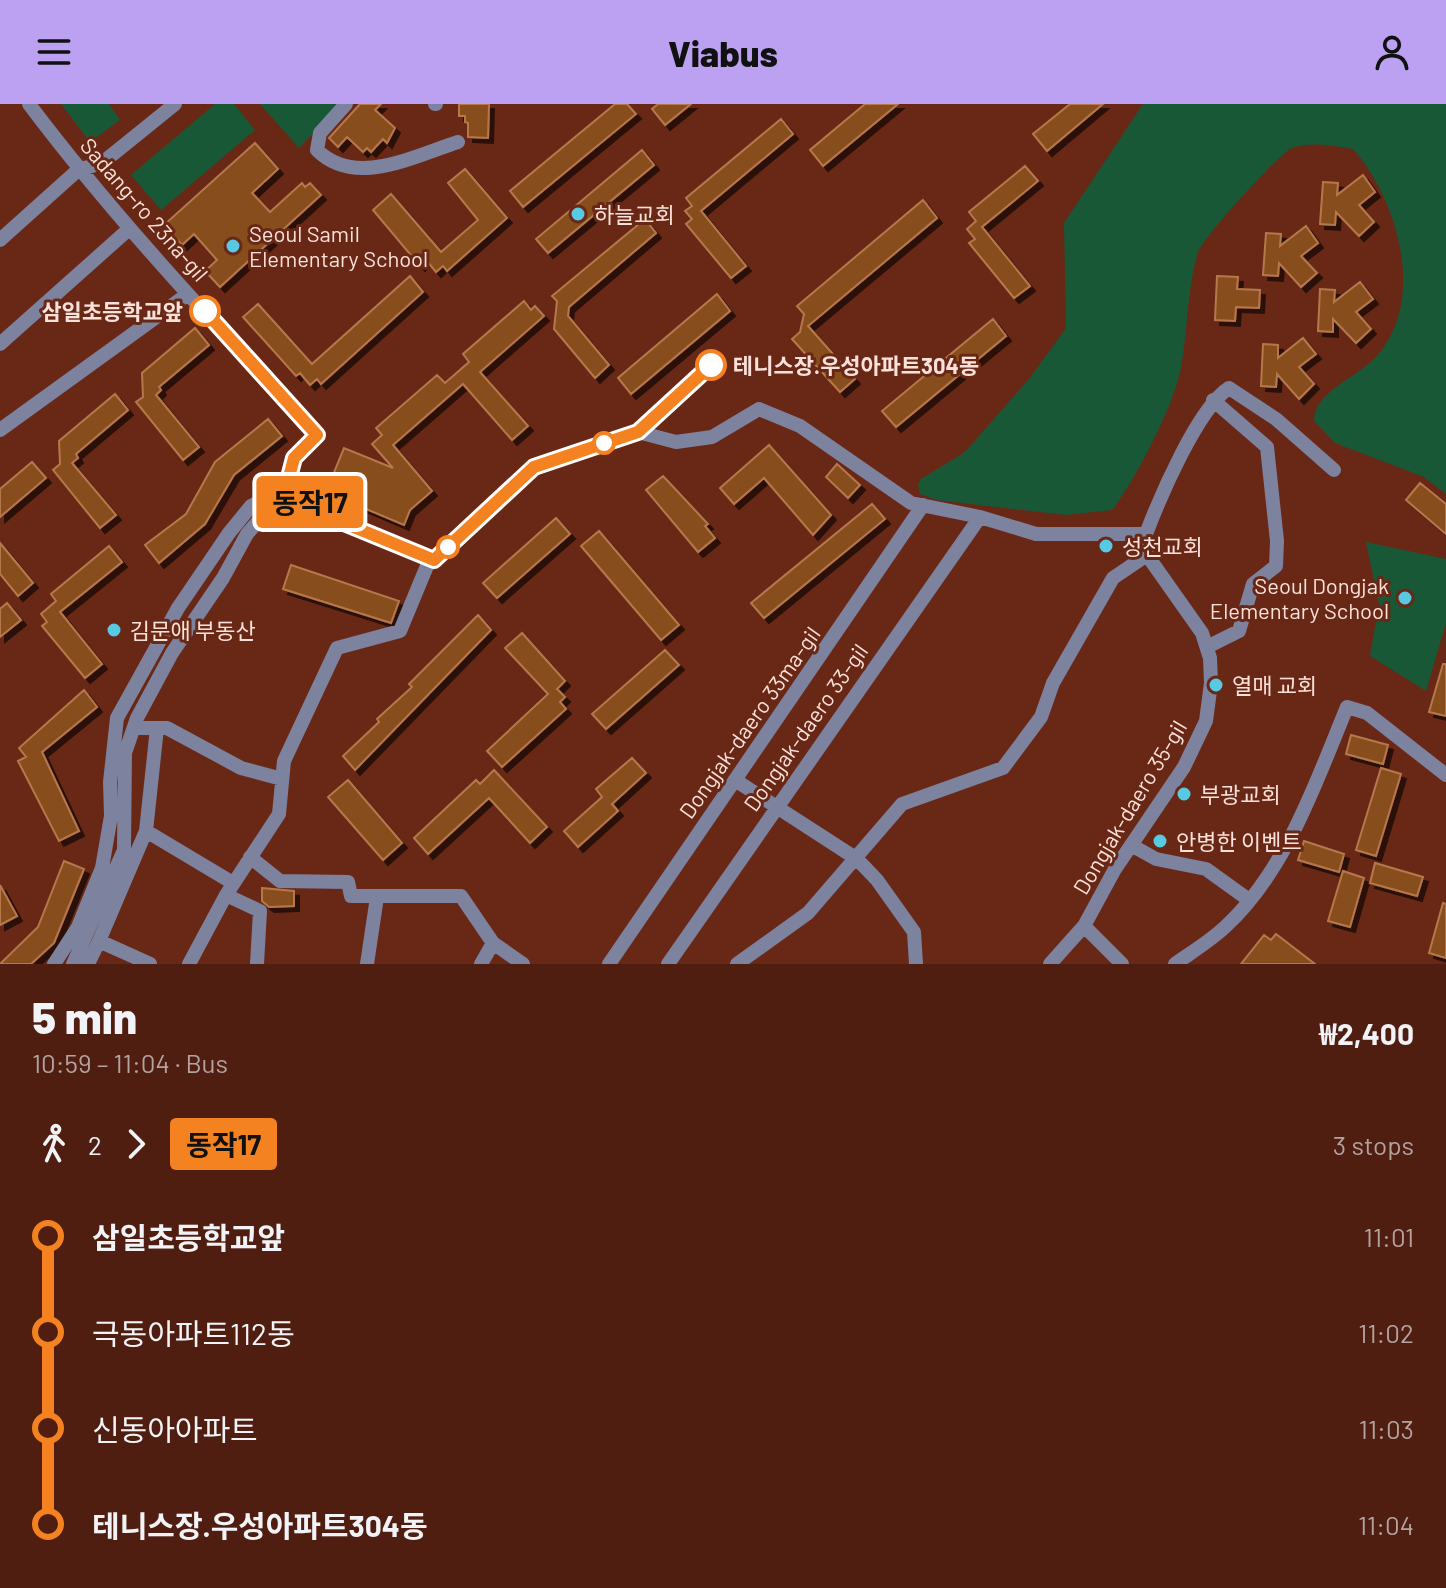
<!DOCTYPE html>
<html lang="en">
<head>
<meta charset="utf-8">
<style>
  body { margin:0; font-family:Barlow,"Noto Sans KR",sans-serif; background:#552719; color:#f1f3f6; height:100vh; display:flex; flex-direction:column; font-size:30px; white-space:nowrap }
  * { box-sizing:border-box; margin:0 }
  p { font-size:26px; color:#b3a29f }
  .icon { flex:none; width:44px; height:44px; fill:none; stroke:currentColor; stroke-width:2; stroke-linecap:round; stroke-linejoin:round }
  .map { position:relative; height:860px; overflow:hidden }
  .side { display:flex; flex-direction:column; background:#4f1e10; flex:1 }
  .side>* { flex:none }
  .badge { padding:0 16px; border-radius:6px; font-size:28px; line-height:52px }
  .map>.badge { position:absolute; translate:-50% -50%; box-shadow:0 0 0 4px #fff }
  .legs { display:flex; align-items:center; gap:12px; height:88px; padding:0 32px; font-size:26px }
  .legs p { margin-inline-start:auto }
  .head { display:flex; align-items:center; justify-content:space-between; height:136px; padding:0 32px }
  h1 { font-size:44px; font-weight:800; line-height:60px }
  ul { padding:0 32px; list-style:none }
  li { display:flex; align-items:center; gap:28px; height:96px; font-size:30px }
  li i { display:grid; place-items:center; width:12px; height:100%; margin:0 10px; background:currentColor }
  li i::after { content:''; width:20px; height:20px; margin:-10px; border:6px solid; border-radius:50%; background:#4f1e10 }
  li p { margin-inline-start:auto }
  li:first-child i { background:linear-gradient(#0000 50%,currentColor 0) }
  li:last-child i { background:linear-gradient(currentColor 50%,#0000 0) }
  header { display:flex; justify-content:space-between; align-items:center; height:104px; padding:0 32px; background:#bca0f2; color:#111; font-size:36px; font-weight:800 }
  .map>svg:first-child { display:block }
</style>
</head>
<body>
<header><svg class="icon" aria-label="menu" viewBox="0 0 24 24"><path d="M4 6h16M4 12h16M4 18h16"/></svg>Viabus<svg class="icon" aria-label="person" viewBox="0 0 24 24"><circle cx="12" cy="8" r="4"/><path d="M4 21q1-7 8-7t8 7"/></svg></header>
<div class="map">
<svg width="1446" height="860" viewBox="0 0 1446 860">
  <defs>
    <filter id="shadow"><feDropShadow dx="5" dy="5" stdDeviation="0" flood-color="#0009"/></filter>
  </defs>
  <rect width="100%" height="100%" fill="#692816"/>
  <!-- green -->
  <path fill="#195837" d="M61,0h48l11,16 -30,22z
    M215,0h19l21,26 -94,80 -30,-35z
    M260,0h81l-42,44z
    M1143,0h303v390l-22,-17 -89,-34 -21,-22c0,-29 42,-43 61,-63 53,-57 23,-158 -22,-209 -18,-3 -42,-8 -61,-1 -12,4 -90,91 -94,104 -11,36 -10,77 -17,115 -6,37 -46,114 -69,143l-46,5 -129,-15 -17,-6 -2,-10 3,-5 44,-27 64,-73 37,-51 -2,-105z
    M1366,438l80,17v64l-20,68 -56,-35 9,-52z"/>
  <!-- building -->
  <path fill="#874d1e" stroke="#b6784c" stroke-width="2" filter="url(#shadow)" d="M360,0h21l-6,6 20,18 -8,15 -4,-4 -12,13 -4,-4 -4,4 -16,-15 -9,10 -9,-9z
    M459,0h30l-1,34 -20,-1v-14l-3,-1v-6h-6z
    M615,0h12l9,10 -113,93 -13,-16z
    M658,0h33l-26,21 -13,-16z
    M865,0h33l-75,62 -13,-16z
    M1070,0h33l-56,47 -14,-17z
    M781,15l12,15 -92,77 45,55 -15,12 -45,-54 6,-5 -7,-8 7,-5 -6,-8z
    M255,39l23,26 -26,24 18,19 32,-29 3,4 5,-4 11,12 -101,92 -15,-16 12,-11 -23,-26 -12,11 -18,-20z
    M642,46l12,15 -106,88 -12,-14z
    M1025,62l13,15 -56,46 48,59 -16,12 -45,-55 6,-4 -8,-10 9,-8 -7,-9z
    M465,65l42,49 -60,53 -4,-5 -7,6 -10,-12 -6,6 -47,-56 18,-16 50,58 37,-32 -30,-37z
    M1363,71l12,17 -16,13 15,17 -15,14 -23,-24 -1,13 -15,-1 3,-42 15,1 -1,12z
    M923,96l14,18 -129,108 47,53 -15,13 -48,-53 8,-7 4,-18 -7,-8z
    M645,115l11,14 -87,74 -1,9 41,49 -14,13 -41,-49 3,-28 -5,-5z
    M1306,122l12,17 -17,13 16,17 -16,14 -22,-24 -1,13 -15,-1 3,-42 15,1 -1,12z
    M410,172l13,16 -102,92 -4,-5 -7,6 -10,-12 -4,3 -53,-59 15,-13 54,60z
    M1217,172l21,1 -1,12 23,1 -1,18 -23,-1 -1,14 -20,-1z
    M1360,178l13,17 -17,13 15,17 -15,14 -23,-24v13l-15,-1 2,-42 15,1 -1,12z
    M717,190l13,17 -99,83 -13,-16z
    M524,197l7,9 4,-4 9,10 -64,56 48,54 -16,14 -49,-56 -70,61 39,46 -22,19 -6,15 -78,-33 18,-44 49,20 -21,-24 10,-9 -6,-7 61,-53 8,8 24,-21 -6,-8z
    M993,215l13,17 -110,91 -14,-16z
    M195,224l14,17 -50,42 2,3 -5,5 43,52 -16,13 -47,-58 7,-5 -1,-24z
    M1303,234l13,16 -17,13 15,17 -15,15 -22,-25 -1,13 -15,-1 2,-42 15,1v13z
    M115,290l13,16 -52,44 2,4 -6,5 44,52 -16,13 -47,-58 7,-6 -1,-23z
    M268,315l14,17 -48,39 -29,49 -46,39 -14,-18 41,-31 29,-52z
    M769,341l62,70 -18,20 -49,-57 -30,26 -14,-16z
    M32,358l14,16 -46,39v-28z
    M837,360l23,21 -12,13 -22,-21z
    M663,372l45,48 -3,2 10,12 -17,14 -52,-62z
    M1420,379l26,21v30l-40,-34z
    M872,400l13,15 -121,99 -13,-15z
    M556,414l14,16 -73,64 -14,-15z
    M599,427l80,94 -18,15 -80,-94z
    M0,439l33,40 -15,13 -18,-22z
    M109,442l13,16 -62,50 42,52 -17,14 -43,-52 5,-4 -6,-8 15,-13 -5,-7z
    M291,461l108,36 -8,22 -108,-34z
    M7,499l14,17 -21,17v-28z
    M478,511l13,15 -136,140 -12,-14 36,-34 -2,-3 35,-32 -3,-3z
    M522,529l43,48 -8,8 8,8 -5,5 6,7 -64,58 -15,-16 61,-57 -43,-46z
    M665,546l14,15 -73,64 -14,-15z
    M1443,560h3v52l-17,-4z
    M84,586l13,17 -55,45 37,79 -20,10 -41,-80 8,-4 -7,-9z
    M1351,631l37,10 -5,19 -37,-10z
    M632,654l14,15 -34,31 6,7 -40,36 -14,-16 38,-34 -6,-8z
    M1381,664l20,6 -25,82 -20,-6z
    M494,666l53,57 -17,16 -41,-45 -61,56 -14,-16 62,-58 4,4z
    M348,676l54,63 -19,17 -55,-63z
    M1304,737l40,13 -5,18 -41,-12z
    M64,757l20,8 -30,74 -23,21h-31l38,-37z
    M1375,759l48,14 -6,19 -47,-13z
    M1343,767l21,7 -14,49 -22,-6z
    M0,781l17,31 -17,9z
    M262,784l32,3v15l-25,1 -7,-6z
    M1443,799l3,1v54l-17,-5z
    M1276,830l39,30h-74l23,-29 7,5z"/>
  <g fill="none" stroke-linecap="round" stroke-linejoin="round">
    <!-- street -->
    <path stroke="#7d829f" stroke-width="14" d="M29,0c88,117 189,223 288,331l-23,23 -8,31 -39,45 -24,44 -51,75 -35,65 -12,35 -1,97 -51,114
      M346,0l-26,29 -3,17c38,38 97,6 141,-8
      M435,0h1
      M0,136l78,-70 24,-7 73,-59
      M0,240l129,-115
      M0,326l188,-136
      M286,385l15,5 21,20 112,46
      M1207,543l32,-16 14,-47 23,-18 1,-25 -10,-94 -54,-47
      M134,624h33l74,40 41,11
      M157,624l-11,103 87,52
      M735,676l122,79 20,21 37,52 2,32
      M1131,741l25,14 50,10 43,31
      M250,753l30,24 68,1 3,14h110l32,47 30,21
      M226,791l34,16 -3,53
      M1084,822l38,38
      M99,837l47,-110
      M54,860l24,-37 24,-59 9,-52 -1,-34 7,-64 61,-110 51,-75 22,-27 28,-14
      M88,860l11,-23 51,23
      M189,860l37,-69 53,-81 5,-53 53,-113 63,-17 27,-65 107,-99 104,-35 38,10 36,-5 47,-28 41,17 111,77 69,14 56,17h110c14,-37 52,-126 83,-146l47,31 58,51
      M367,860l10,-67
      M481,860l12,-21
      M609,860l314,-459
      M668,860l312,-447
      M737,860l71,-51 94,-109 101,-36 38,-51 12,-34 60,-105 34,-23
      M1050,860l34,-38 31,-57 69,-102 22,-46 5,-38 -1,-25 -8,-25 -55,-78v-9
      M1175,860c17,-12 35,-23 50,-37 61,-56 91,-145 122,-220l20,6 79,62"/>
  </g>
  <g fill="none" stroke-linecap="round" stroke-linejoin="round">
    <defs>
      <path id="line-1" d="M205,207l112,124 -23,23 -8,31 15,5 21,20 112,46 100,-93 104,-35 73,-67"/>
    </defs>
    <!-- line-1 casing -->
    <use href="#line-1" stroke="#fff" stroke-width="18"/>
    <!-- line-1 -->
    <use href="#line-1" stroke="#f58220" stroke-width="12"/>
  </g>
  <!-- markers -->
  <g fill="#58c9e3" stroke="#692816" stroke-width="3">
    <circle cx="578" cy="110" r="8"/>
    <circle cx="233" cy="142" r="8"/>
    <circle cx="1106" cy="442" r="8"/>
    <circle cx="1405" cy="494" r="8"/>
    <circle cx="114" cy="526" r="8"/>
    <circle cx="1216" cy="581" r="8"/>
    <circle cx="1184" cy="690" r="8"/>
    <circle cx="1160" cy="737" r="8"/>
  </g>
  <g fill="#fff" stroke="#f58220" stroke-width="4">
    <circle cx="205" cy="207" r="14"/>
    <circle cx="711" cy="261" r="14"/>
    <circle cx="604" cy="339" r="10"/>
    <circle cx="448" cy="443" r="10"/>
  </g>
  <g text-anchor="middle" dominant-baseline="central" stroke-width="6" stroke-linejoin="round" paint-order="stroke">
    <!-- street labels -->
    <g font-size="22" fill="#fae1da" stroke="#692816">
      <text transform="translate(145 105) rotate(49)">Sadang-ro 23na-gil</text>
      <text transform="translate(749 618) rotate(-55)">Dongjak-daero 33ma-gil</text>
      <text transform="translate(805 623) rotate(-55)">Dongjak-daero 33-gil</text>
      <text transform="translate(1129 703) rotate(-59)">Dongjak-daero 35-gil</text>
    </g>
    <!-- poi labels -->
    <g font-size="22" fill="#fae1da" stroke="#692816" text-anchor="start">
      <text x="594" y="110">하늘교회</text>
      <text x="249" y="129">Seoul Samil<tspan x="249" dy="25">Elementary School</tspan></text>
      <text x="1122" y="442">성천교회</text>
      <text x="1389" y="481" text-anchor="end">Seoul Dongjak<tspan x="1389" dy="25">Elementary School</tspan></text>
      <text x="130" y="526">김문애 부동산</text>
      <text x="1232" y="581">열매 교회</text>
      <text x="1200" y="690">부광교회</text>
      <text x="1176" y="737">안병한 이벤트</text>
    </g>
    <!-- stop labels -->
    <g font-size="22" font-weight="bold" fill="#fae1da" stroke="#692816" text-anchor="end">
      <text x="183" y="207">삼일초등학교앞</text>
      <text x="733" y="261" text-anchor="start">테니스장.우성아파트304동</text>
    </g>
  </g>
</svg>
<b class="badge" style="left:310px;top:398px;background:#f58220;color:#111">동작17</b>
</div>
<section class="side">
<div class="head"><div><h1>5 min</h1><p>10:59 – 11:04 · Bus</p></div><b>₩2,400</b></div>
<div class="legs"><svg class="icon" aria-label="walk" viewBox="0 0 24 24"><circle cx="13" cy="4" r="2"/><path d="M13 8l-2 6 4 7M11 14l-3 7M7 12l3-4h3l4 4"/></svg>2<svg class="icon" aria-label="forward" viewBox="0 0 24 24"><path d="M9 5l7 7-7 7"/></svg><b class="badge" style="background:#f58220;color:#111">동작17</b><p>3 stops</p></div>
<ul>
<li><i style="color:#f58220"></i><b>삼일초등학교앞</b><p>11:01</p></li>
<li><i style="color:#f58220"></i><span>극동아파트112동</span><p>11:02</p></li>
<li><i style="color:#f58220"></i><span>신동아아파트</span><p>11:03</p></li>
<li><i style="color:#f58220"></i><b>테니스장.우성아파트304동</b><p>11:04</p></li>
</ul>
</section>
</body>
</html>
